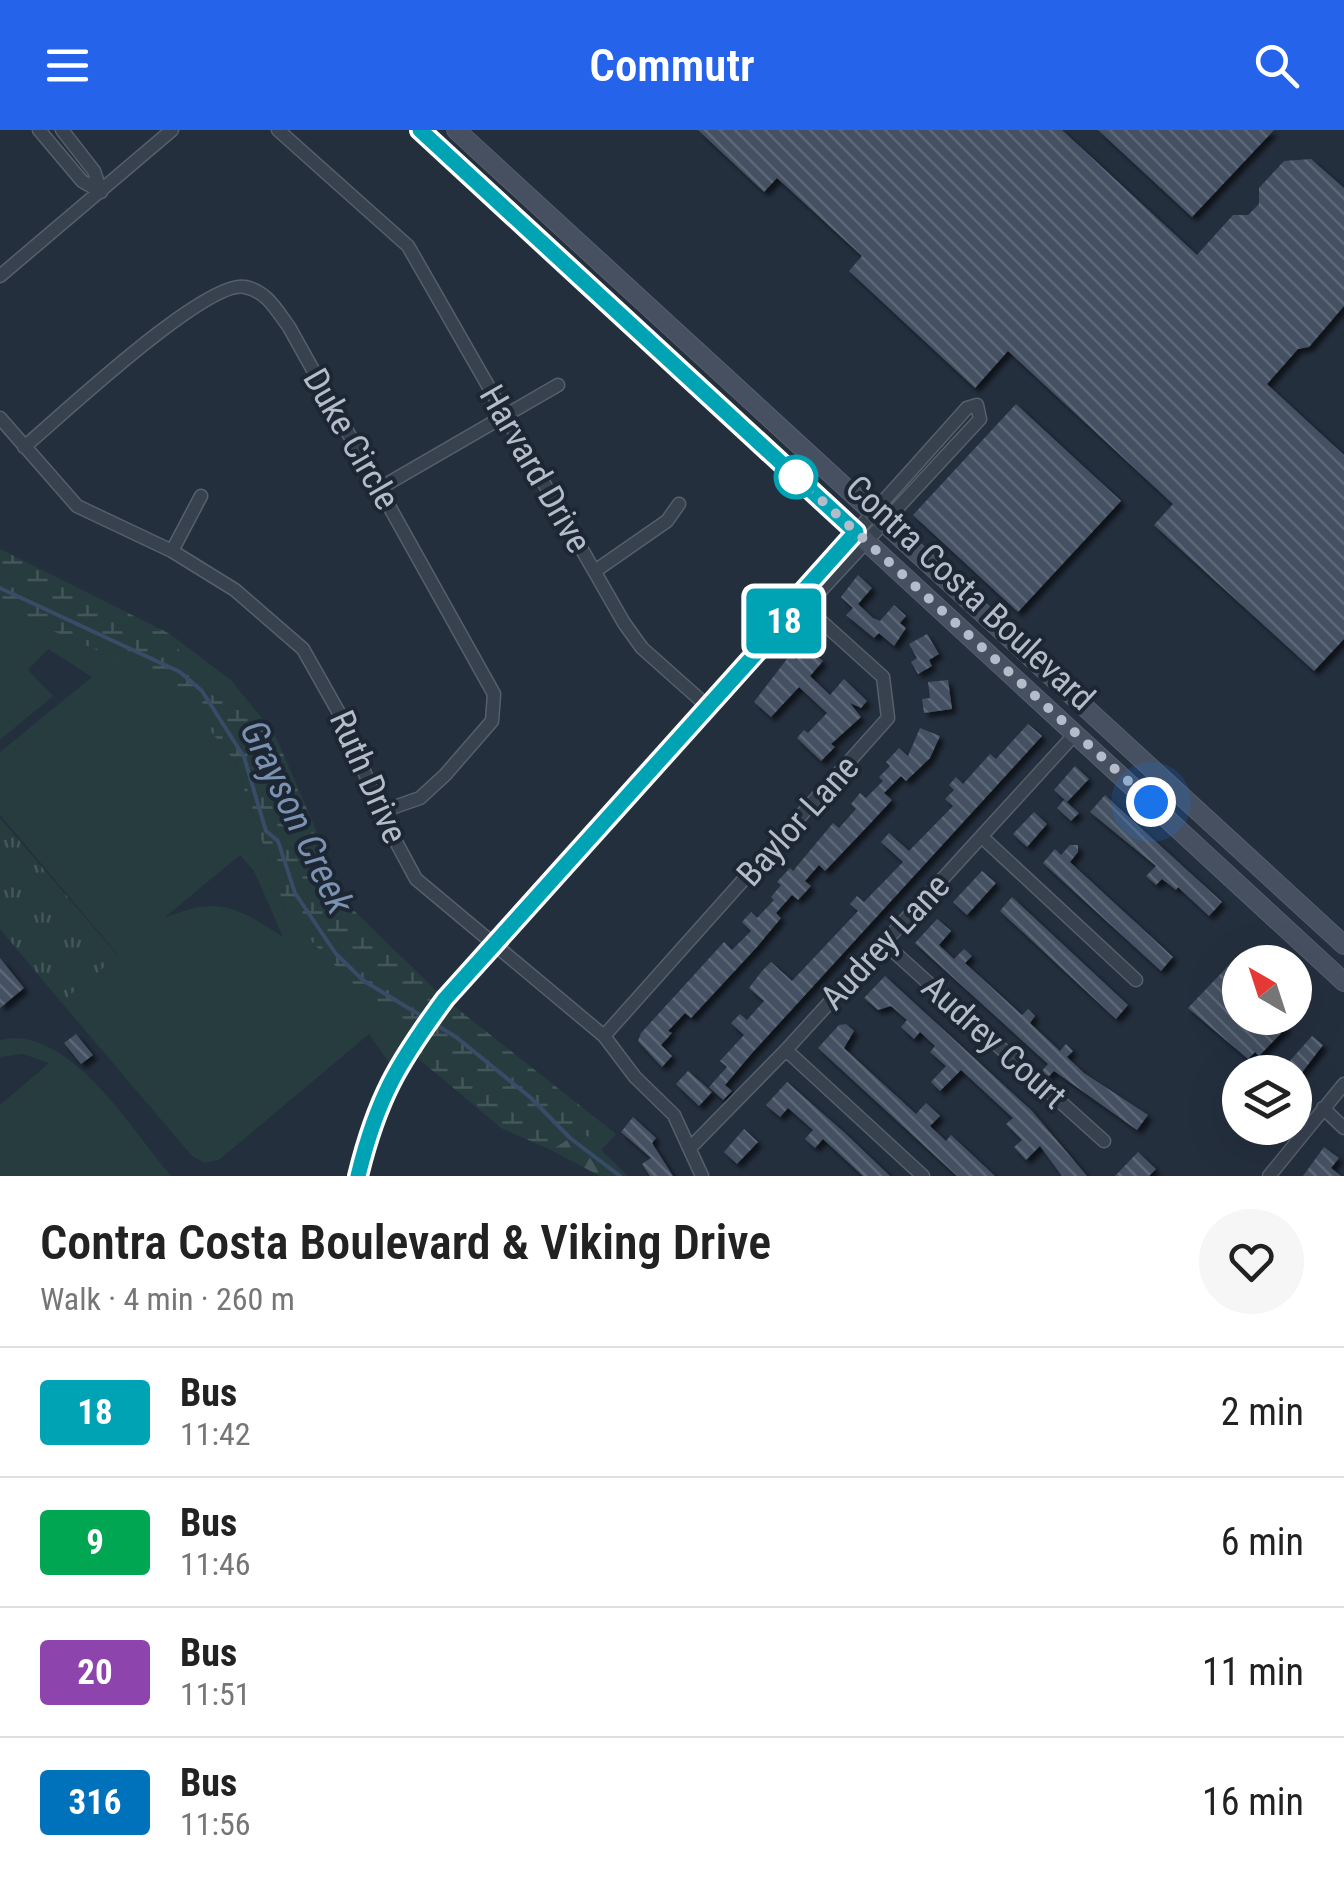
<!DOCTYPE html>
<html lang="en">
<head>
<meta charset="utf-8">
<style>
  body { margin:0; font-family:"Roboto Condensed",sans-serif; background:#f6f6f6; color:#222; height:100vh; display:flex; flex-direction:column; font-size:38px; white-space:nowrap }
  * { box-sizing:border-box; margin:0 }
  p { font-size:32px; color:#767676 }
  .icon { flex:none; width:55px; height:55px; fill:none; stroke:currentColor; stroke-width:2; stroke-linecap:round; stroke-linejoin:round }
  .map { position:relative; height:1046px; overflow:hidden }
  .sheet { display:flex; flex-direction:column; background:#fff; flex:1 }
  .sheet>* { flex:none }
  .badge { padding:0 20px; border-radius:8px; font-size:35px; line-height:65px }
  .needle { width:65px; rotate:321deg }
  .fabs { position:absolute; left:1222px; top:815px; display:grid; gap:20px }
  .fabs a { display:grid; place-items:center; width:90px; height:90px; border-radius:50%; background:#fff; box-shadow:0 10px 40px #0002; font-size:50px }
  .you { position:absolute; width:50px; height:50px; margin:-25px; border:8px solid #fff; border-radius:50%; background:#1a73e8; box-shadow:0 0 0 15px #1a73e833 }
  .map>.badge { position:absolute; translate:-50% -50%; box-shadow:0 0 0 5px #fff }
  .round { display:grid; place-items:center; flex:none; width:105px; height:105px; border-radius:52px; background:#f6f6f6 }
  .headline { display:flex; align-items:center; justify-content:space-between; height:170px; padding:0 40px }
  h1 { font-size:48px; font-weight:600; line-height:75px }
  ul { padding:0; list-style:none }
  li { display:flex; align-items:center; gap:30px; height:130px; padding:0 40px; border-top:2px solid #e0e0e0 }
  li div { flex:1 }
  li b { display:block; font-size:38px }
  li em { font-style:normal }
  li .badge { min-width:110px; font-weight:700; text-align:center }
  header { display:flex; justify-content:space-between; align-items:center; height:130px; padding:0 40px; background:#2563eb; color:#fff; font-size:45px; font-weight:600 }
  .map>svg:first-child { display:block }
</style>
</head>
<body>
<header><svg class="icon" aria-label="menu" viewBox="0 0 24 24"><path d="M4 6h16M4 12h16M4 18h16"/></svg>Commutr<svg class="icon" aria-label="search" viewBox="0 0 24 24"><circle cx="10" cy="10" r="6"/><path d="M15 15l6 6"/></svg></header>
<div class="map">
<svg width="1344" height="1046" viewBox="0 0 1344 1046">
  <defs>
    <pattern id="forest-firs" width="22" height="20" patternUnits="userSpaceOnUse" patternTransform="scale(2.5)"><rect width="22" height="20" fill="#263c3f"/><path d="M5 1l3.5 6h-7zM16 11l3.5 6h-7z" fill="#435659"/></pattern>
    <pattern id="wetland-marsh" width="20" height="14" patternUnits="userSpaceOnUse" patternTransform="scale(2.5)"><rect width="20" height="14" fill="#263c3f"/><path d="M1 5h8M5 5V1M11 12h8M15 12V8" fill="none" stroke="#435659"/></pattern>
    <pattern id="park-tufts" width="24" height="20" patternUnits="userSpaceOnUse" patternTransform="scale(2.5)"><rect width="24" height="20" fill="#263c3f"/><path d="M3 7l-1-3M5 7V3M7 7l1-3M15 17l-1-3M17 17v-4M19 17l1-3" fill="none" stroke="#435659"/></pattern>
    <pattern id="building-back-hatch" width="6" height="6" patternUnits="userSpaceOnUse" patternTransform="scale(2.5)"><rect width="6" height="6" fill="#455162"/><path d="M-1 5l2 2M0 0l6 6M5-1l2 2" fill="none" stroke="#5d6877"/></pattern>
    <filter id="shadow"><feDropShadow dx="4.5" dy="4.5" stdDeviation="2.5" flood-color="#0009"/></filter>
  </defs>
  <rect width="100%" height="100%" fill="#242f3e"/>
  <!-- grass -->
  <path fill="#263c3f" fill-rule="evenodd" d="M0,474l172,78 62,78 54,157 124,127 -18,26 -25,-36 -150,126 -14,3 -13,-7 -131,-154 57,-47 -118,-140v-63l92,-75 -44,-28 -20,21 25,26 -53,44zM240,725l14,16 29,66c-46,-30 -64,-42 -119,-19z
    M170,504l61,46 43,53 -45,-31 -27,-11z
    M13,908c64,0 119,92 158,138h-171v-71l49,-42 -26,-9 -23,3v-17z"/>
  <!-- forest -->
  <path fill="url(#forest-firs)" d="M616,1004l-15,16 27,26h-28l-49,-26 19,-12z"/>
  <!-- wetland -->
  <path fill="url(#wetland-marsh)" d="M0,419l170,85 32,57 27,11 45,31 75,173 96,93 171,135 -46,4 -19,12 -50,-22 -93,-78 3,-6 -123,-127 -54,-157 -62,-77 -162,-71 -10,-8z"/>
  <!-- park -->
  <path fill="url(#park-tufts)" d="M0,688l118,138 -57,46 -61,-73z"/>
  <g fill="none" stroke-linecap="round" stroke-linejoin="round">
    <!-- stream -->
    <path stroke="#394c67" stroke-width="4" d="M0,458l180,84 22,19 42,66 22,74 12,10 17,52 41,61 28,27 92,56 75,61 39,40 50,38"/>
  </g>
  <!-- building -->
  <path fill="url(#building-back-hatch)" filter="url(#shadow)" d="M698,0h364l135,125 36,-40h15l11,-11v-16l25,-27 27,-2 33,29v118l-35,41 -11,2 -31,35 77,71v184l-30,32 -160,-146 19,-21 -165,-153 -33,37 -126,-117 13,-15 -85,-78 -13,14z
    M1098,0h176l-82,87z
    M1016,274l105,97 -103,111 -105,-97z
    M858,445l14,13 -14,16 15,14 7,3 14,-16 12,11 -6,7 6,5 -12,18 -15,-13 -5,5 -28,-23 7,-7 -12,-11z
    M927,504l12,20 -10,6 3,6 -14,8 -7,-12 6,-4 -8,-14z
    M807,518l16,13 -13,15 20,19 14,-16 23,22 -6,7 -11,-5 11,14 -30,27 4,3 -14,14 -24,-23 7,-8 4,3 19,-20 -28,-26 -28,30 -17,-15 36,-47 6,5z
    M948,550l4,29 -28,4 -2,-14 8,-1 -2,-16z
    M1028,594l14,12 -289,316 -28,33 7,6 -9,9 -14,-13 18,-20 -7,-6 24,-26 -13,-12 9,-9 7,6 17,-19 -15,-13 13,-17 9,-9 21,19 66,-70 -8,-7 7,-8 7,6 39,-40 -22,-20 8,-9 20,18 44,-45 -8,-7 9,-9 -5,-5 7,-8 7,7 27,-30 6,5z
    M920,598l20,8 -10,22 -24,23 -5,-5 -17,17 8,7 -27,29 -40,42 -6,-6 -14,16 6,5 -13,14 -6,-5 -16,18 5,5 -25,30 -65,70 -6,-5 -17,18 4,2 -11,12 11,11 -10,11 -24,-26 3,-8 83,-91 8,8 19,-19 -9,-9 9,-10 6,6 17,-18 -3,-3 10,-12 -4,-3 13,-14 3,3 40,-48 6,5 17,-19 -5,-5 9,-11 6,5 17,-17 -4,-4 11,-11 -4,-4 13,-14 9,8z
    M1075,636l14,13 -22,23 -13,-12z
    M1105,665l117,107 -13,14 -31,-29 -2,3 -14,-11 -6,6 -10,-9 10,-10 -66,-54z
    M1064,670l15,13 -8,8 -14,-13z
    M1034,682l13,12 -20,23 -14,-13z
    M1070,715h8v7l-8,10 103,95 -12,14 -118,-108 12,-14 6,6z
    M982,741l14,12 -29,32 -14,-13z
    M1012,767l116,108 -12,14 -116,-108z
    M937,789l14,12 -12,14 15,14 10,-10 8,7 -7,7 57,52 6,-6 7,7 -5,7 30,28 6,-7 7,7 -6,6 17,16 64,42 -11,15 -83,-59 -6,6 -6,-6 6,-7 -133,-121z
    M0,828l24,30 -24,20z
    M1230,834l10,9v45h37l10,9 -28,29 -4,-4 -7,7 -60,-51z
    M885,846l147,135 55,65h-25l-22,-30 -14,14 -12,-13 8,-7 -16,-16 7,-6 -52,-48 -21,21 -9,-9 15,-16 -16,-14 5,-6 -15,-14 -6,7 -13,-12 6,-7 -16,-14 -13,4 -14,-12z
    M846,894l8,7 -10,17 72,66 10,-11 14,13 -10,10 16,15 5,-6 44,41h-38l-139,-128 21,-23z
    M76,904l17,21 -12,9 -17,-21z
    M1312,906l11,9 -23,30 -13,-11z
    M688,941l24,21 -13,14 -23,-22z
    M787,952l59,52 44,42h-27l-40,-37 -8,9 -10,-9 8,-9 -25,-22 -8,9 -14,-12z
    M633,987l23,21 -4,5 21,33h-23l-8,-12 9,-6 -30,-26z
    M744,999l14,13 -21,22 -13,-12z
    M1324,1017l15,11 -8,10 10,8h-38z
    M1138,1022l18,17 -7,7h-34z"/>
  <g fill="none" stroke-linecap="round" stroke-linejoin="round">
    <defs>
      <path id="street" d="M39,0l43,51 19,11 -7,-21 -32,-41
        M278,0l130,116 216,377 18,25 64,57
        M0,146l172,-146
        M0,288l77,88 95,45 63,39 68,59 44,78 33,85 36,67 188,157 31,41 39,38 28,61
        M24,317c36,-30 182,-168 221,-160 22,4 32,24 44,40l205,367 -2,27 -47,54 -25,23 -40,14
        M380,358l178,-103
        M172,421l29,-55
        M595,441l72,-50 12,-17
        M982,707l154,143
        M884,813l220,198
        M604,906l284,-318 -5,-41 -82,-74
        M786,920l137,126
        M1323,978l21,20
        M692,1016l94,-96 289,-316
        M358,1046l20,-73 16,-33 51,-71 356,-396 14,-6 165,-178 -3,-14 -10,3 -163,182 -3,13
        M1269,1046l75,-92"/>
      <path id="secondary" d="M420,0l924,852
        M456,0l888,815"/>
    </defs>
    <!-- street casing -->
    <use href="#street" stroke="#565f6c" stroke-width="15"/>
    <!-- secondary casing -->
    <use href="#secondary" stroke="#565f6c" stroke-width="20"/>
    <!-- street -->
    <use href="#street" stroke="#38414e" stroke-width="12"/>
    <!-- secondary -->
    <use href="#secondary" stroke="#465061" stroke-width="18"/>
  </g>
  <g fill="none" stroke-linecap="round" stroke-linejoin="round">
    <defs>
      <path id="line" d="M358,1046c19,-78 40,-113 87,-177l356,-396 3,-13 52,-58 -436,-402"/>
    </defs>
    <!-- line casing -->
    <use href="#line" stroke="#fff" stroke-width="22"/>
    <!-- line -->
    <use href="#line" stroke="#00a3b4" stroke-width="15"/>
    <!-- walk -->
    <path stroke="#b4bcc9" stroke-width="10" stroke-dasharray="0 18" d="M796,347l355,325"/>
  </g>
  <!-- markers -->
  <circle fill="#fff" stroke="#00a3b4" stroke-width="5" cx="796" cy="347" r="20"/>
  <g text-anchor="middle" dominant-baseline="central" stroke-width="8" stroke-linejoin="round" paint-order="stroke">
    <!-- street labels -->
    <g font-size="35" fill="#b4bcc9" stroke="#1d2633">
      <text transform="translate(351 309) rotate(60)">Duke Circle</text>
      <text transform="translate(535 339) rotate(60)">Harvard Drive</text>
      <text transform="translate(970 463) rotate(43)">Contra Costa Boulevard</text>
      <text transform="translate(368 647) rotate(66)">Ruth Drive</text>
      <text transform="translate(798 691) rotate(-48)">Baylor Lane</text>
      <text transform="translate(885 812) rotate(-47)">Audrey Lane</text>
      <text transform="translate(994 912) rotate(42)">Audrey Court</text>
    </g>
    <!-- water labels -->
    <g font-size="38" font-style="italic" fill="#7c92b1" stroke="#1d2633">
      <text transform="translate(297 687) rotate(64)">Grayson Creek</text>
    </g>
  </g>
</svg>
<div class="fabs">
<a><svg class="needle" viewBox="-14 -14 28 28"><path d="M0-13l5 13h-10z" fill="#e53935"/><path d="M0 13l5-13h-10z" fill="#767676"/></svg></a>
<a><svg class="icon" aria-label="layers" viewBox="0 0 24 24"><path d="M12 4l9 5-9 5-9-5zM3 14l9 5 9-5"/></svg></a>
</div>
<div class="you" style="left:1151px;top:672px"></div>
<b class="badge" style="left:784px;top:491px;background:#00a3b4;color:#fff">18</b>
</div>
<section class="sheet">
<div class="headline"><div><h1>Contra Costa Boulevard &amp; Viking Drive</h1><p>Walk · 4 min · 260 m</p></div><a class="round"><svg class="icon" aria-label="heart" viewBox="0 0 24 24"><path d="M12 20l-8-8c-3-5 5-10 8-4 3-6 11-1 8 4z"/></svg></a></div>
<ul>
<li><span class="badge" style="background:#00a3b4;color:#fff">18</span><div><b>Bus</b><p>11:42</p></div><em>2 min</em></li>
<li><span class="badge" style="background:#00a651;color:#fff">9</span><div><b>Bus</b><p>11:46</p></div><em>6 min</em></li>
<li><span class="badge" style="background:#8e44ad;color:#fff">20</span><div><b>Bus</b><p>11:51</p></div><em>11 min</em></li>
<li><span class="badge" style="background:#0072bc;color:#fff">316</span><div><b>Bus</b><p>11:56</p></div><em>16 min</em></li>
</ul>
</section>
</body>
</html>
